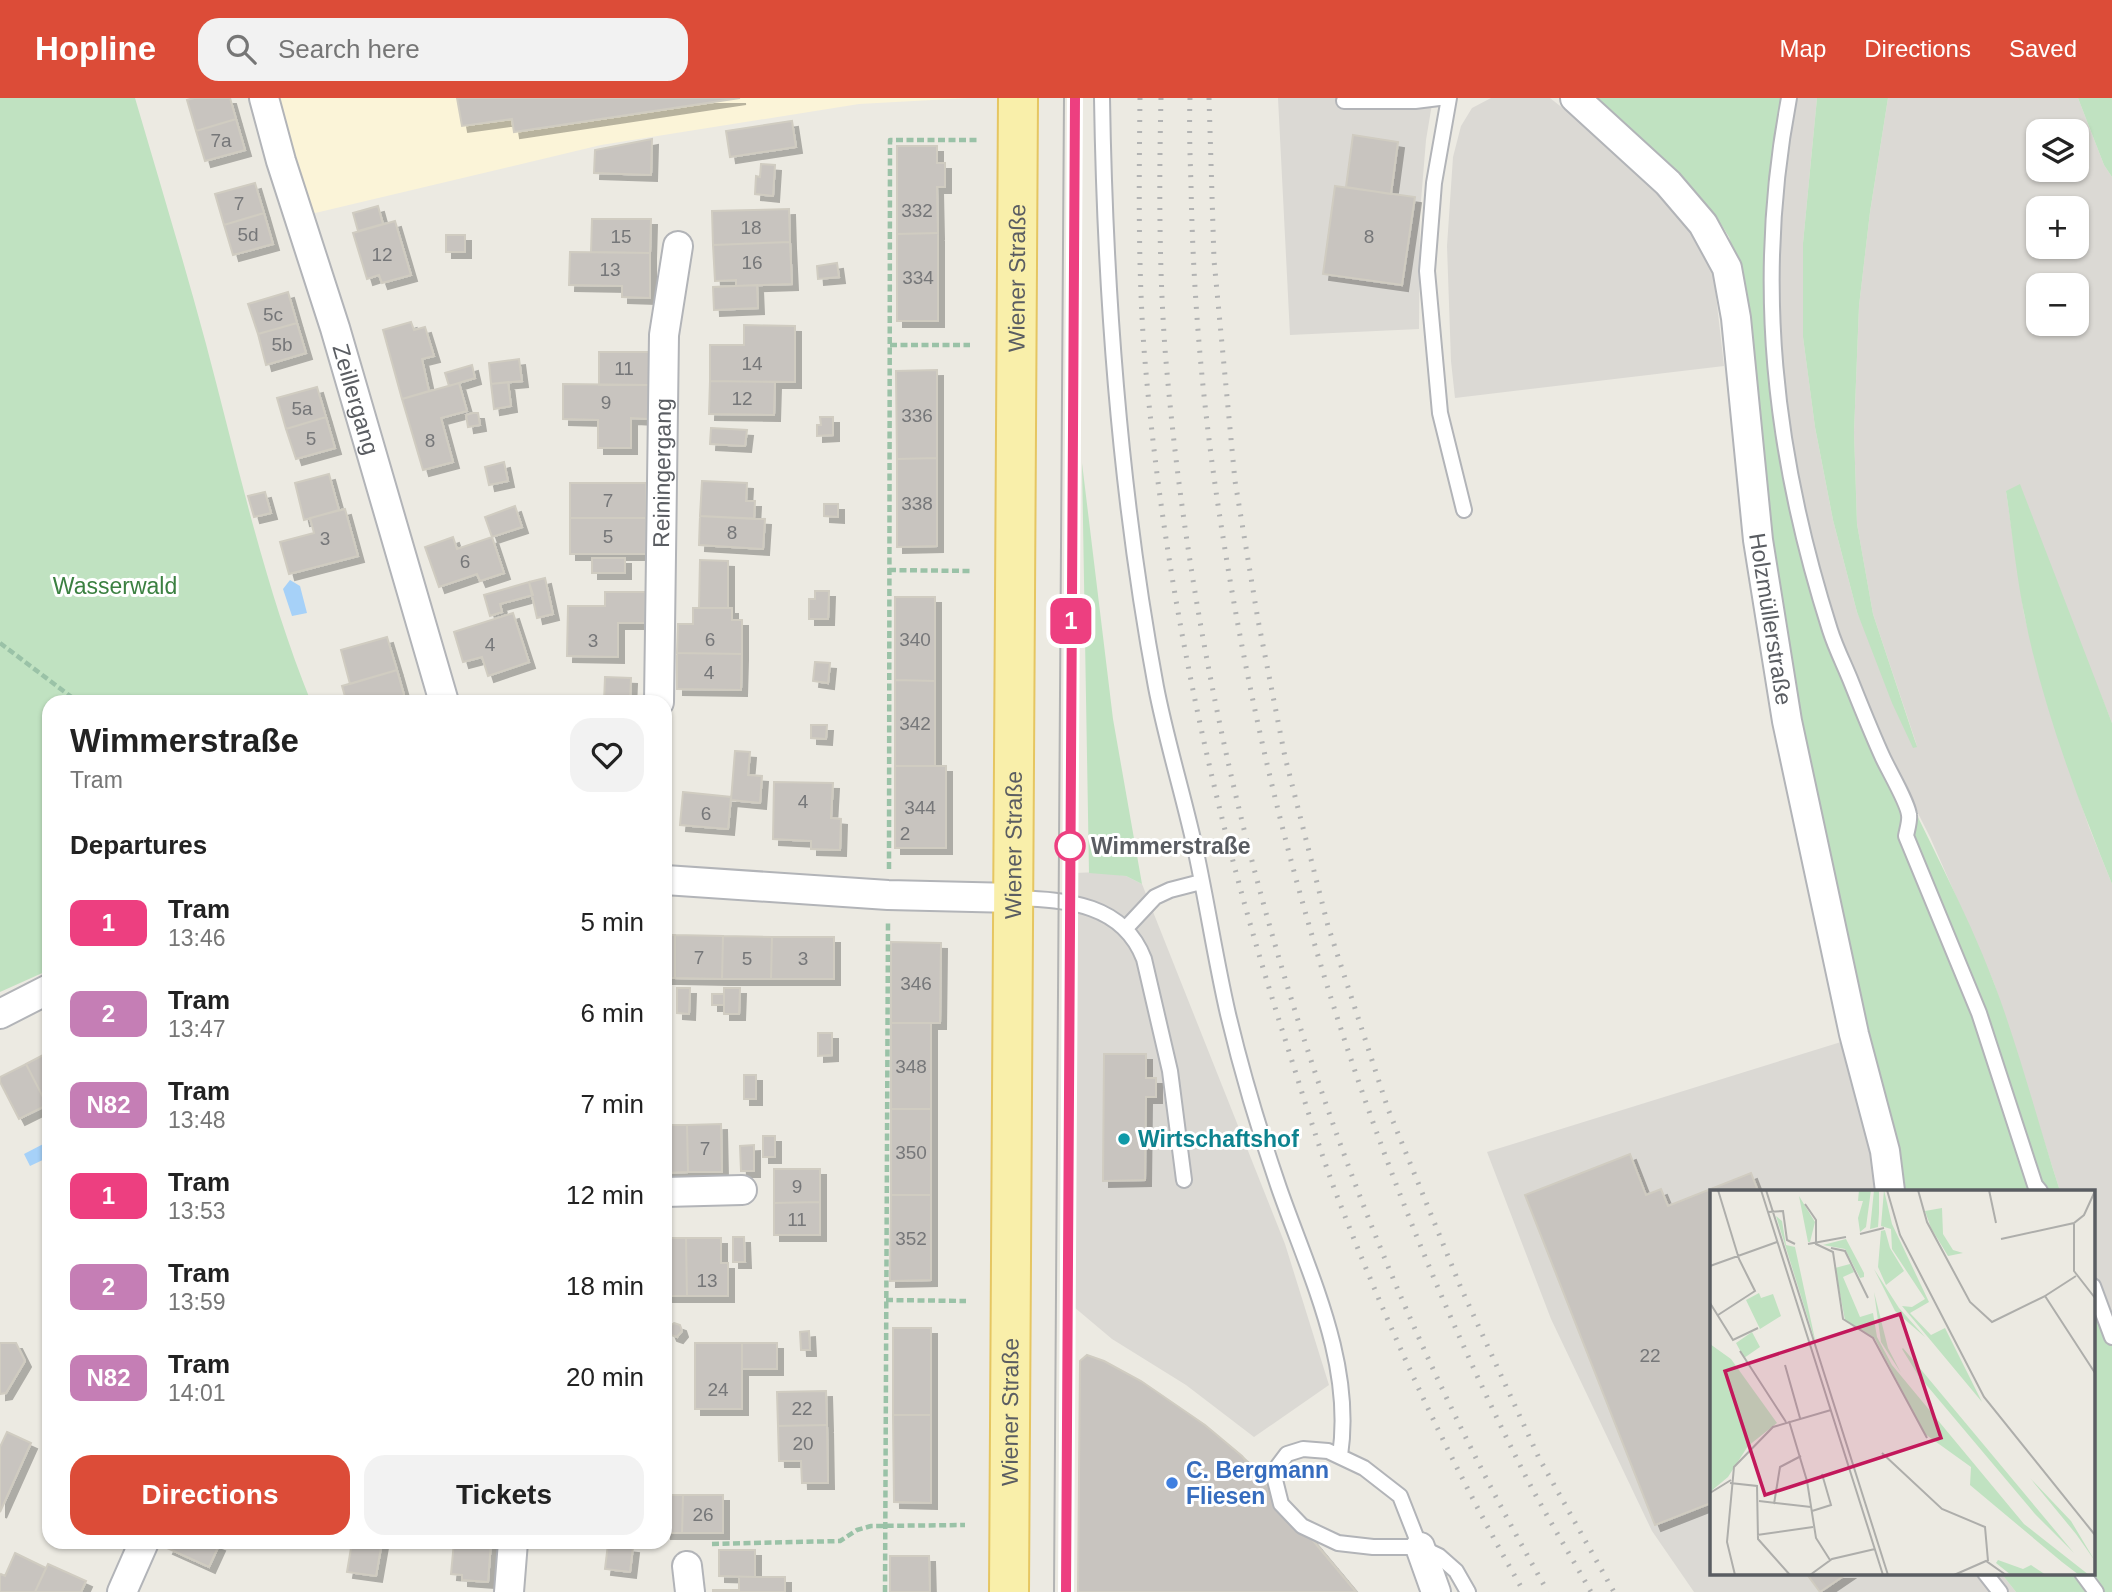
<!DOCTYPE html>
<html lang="en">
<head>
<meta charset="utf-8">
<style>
  body { margin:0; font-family:Arial,sans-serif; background:#f2f2f2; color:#222; height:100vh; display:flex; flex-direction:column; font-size:26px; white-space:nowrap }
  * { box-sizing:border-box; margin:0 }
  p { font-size:23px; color:#767676 }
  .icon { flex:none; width:38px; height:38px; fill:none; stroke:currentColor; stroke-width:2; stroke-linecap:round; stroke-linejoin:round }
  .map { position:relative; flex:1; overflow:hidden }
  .sheet { position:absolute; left:42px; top:597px; width:630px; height:854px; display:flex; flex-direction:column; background:#fff; border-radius:21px; box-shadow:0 2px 5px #0004 }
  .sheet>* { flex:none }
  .badge { padding:0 14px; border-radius:10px; font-size:24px; line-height:46px }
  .tools { position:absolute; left:2026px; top:21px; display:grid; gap:14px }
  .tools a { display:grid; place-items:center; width:63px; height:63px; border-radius:14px; background:#fff; box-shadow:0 2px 5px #0004; font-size:35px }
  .map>.badge { position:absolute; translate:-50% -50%; box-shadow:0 0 0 4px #fff }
  h2 { padding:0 28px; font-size:26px; line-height:63px }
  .round { display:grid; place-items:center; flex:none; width:74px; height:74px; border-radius:21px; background:#f2f2f2 }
  .headline { display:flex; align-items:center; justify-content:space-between; height:119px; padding:0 28px }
  h1 { font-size:33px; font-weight:600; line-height:52px }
  .primary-button { display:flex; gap:14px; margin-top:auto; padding:14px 28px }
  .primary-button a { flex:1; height:80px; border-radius:21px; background:#dc4c38; color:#fff; font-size:28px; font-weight:600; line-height:80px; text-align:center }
  .primary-button a+a { background:#f2f2f2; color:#222 }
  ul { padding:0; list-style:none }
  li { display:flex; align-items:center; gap:21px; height:91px; padding:0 28px }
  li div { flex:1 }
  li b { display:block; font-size:26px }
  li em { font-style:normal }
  li .badge { min-width:77px; font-weight:700; text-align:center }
  header { display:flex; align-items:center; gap:42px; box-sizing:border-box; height:98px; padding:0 35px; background:#dc4c38; color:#fff }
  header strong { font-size:33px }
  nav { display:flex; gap:38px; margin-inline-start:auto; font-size:24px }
  .search { width:490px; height:63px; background:#f2f2f2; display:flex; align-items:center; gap:18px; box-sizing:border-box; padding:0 24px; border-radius:21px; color:#767676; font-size:26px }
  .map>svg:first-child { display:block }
</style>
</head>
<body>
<header>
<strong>Hopline</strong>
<div class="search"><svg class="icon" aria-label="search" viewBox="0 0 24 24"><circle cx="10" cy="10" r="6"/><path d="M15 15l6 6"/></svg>Search here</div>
<nav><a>Map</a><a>Directions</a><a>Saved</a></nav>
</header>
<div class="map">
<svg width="2112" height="1494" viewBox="0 0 2112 1494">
  <defs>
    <filter id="shadow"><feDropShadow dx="6" dy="6" stdDeviation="0" flood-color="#0004"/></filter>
  </defs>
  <rect width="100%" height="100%" fill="#eceae2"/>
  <!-- commercial -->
  <path fill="#fbf4d8" d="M278,0h691l-110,6 -258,41 -290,69z"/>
  <!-- industrial -->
  <path fill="#dbd9d4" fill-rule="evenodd" d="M1278,0h155l-7,42 -6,73 -1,116 -129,6z
    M1491,0h59l62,49 49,44 35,43 18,44 10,88 -269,32 -4,-37 -4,-115 6,-89 8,-31 11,-18z
    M1796,0h21l-14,145v94l12,90 18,93 24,92 60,134 -44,-132 -16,-90 -3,-92 5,-126 11,-94 18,-114h190l26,67 8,12v546l-14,-35 -92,-197 18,123 24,93 41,120 23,57v441l-19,-48v-86h-33l-66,-208 -64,-146 -42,-83 -52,-126 -22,-75 -17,-69 -16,-95 -3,-54 1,-119zM2039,33h38v39h-38zM2039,110h38v39h-38zM2039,187h38v39h-38z
    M1100,774l26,4 16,8 143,360 44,141 -75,52 -68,-52 -74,-46 -38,-32v-434z
    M1841,944l30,105 6,44h-166v382h290l15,19h-322l-42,-61 -101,-212 -64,-167z"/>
  <!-- green -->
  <path fill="#c0e2c1" d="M0,0h135c24,82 49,164 71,246 32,120 58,242 105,358h-262v268l-49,22z
    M1595,0h201c-10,57 -19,114 -20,171 -2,121 21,242 59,356 15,43 34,87 53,128 34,77 76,151 106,230 25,66 44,140 66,208h-158l-7,-39 -96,-436 -28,-179 -26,-251 -16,-49 -13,-21 -54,-58z
    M1817,0h71l-18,114 -11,94 -5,126 3,92 16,90 44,133 -4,1 -21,-45 -35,-91 -24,-92 -18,-93 -12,-90v-94z
    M2078,0h34v79l-8,-12z
    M1082,365l31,256 29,165 -16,-8 -37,-3z
    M2020,386l92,239v161c-35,-87 -70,-178 -88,-271 -8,-40 -12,-82 -18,-122z
    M2093,1179l19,48v267h-96l-15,-19h92z"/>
  <!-- water -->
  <path fill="#a6d1f8" d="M290,482l10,6 7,27 -15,3 -9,-27z
    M49,1043v16l-19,9 -6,-12z"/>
  <!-- building -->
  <path fill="#c8c4bf" stroke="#d0ccc1" stroke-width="2" filter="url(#shadow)" d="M194,0h36l6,21 -40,12 -9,-31z
    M457,0h283l-226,34 -2,-13 -50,7z
    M236,21l9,31 -40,11 -9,-30z
    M792,23l4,26 -66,10 -4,-26z
    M1353,37l45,7 -7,52 -45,-7z
    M652,41l-1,36 -57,-2 1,-23z
    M897,48h40v17h8v24h-8l1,46 -41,1z
    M761,66l14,1 -2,31 -18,-2 1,-18 4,1z
    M255,85l9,30 -40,12 -9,-31z
    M1335,88l80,11 -13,88 -79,-11z
    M378,108l5,18 -25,7 -5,-18z
    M789,111l1,33 -77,3 -1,-34z
    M264,115l9,31 -40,11 -9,-30z
    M592,121h59l-1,34 -59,-1z
    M395,123l16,54 -29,8 -3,-8 -12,4 -14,-46z
    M938,135v88h-41v-87z
    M446,137h19v17h-19z
    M790,144l2,42 -56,2v-6l-21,1 -2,-36z
    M570,154l80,1v45l-28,-1v-11l-53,-1z
    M837,165l2,14 -21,2 -1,-13z
    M757,187l1,23 -44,2 -1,-23z
    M288,194l9,31 -39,11 -10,-30z
    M411,224l3,8 11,-3 9,29 -12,3 7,32 -27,8 -19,-69z
    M297,225l9,30 -40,12 -8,-31z
    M744,227l51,1v56l-85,-1v-36h34z
    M599,254h50v33h-50z
    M519,261l3,22 -31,3 -2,-21z
    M472,267l3,13 -26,8 -4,-13z
    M937,272v88l-40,1 -1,-88z
    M710,283l65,1 -1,33 -65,-1z
    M508,284l3,24 -17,3 -3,-25z
    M459,285l8,28 -26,7 12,44 -30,8 -21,-71z
    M563,286l86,1 -1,34 -17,-1v30h-33v-28l-35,-1z
    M317,289l9,30 -40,12 -9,-31z
    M473,315h5l2,12 -12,2 -2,-12z
    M326,319l9,31 -39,11 -10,-30z
    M820,319h13v18l-16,1v-11h4z
    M711,330l36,2 -2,16 -35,-2z
    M937,360v88l-40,1v-88z
    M504,364l4,19 -19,4 -4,-18z
    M329,376l10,36 -35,10 -9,-37z
    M702,383l45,2 -1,18h9l-1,18 -54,-3z
    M570,385h76v35h-76z
    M265,394l6,21 -17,4 -6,-21z
    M824,406h14v13l-14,-1z
    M515,408l7,21 -30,10 -7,-20z
    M345,411l13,47 -69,18 -9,-32 34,-9 -4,-15z
    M700,418l65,3 -2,30 -64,-4z
    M570,420h76v36h-76z
    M453,439l4,12 35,-12 12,36 -24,8 -3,-7 -38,13 -14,-40z
    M592,460h33v15h-33z
    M700,462l28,1v47h-29z
    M545,480l8,36 -16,4 -8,-36z
    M529,484l4,13 -33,9 2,8 -12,4 -6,-21z
    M815,493h14l-1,28h-19v-20h6z
    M605,494h40v31h-27v34l-51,-1 1,-50h37z
    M895,499h40v84l-40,-1z
    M693,510h39v12h10v34l-65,-1 1,-29h15z
    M513,515l16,49 -41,14 -6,-19 -19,5 -9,-30z
    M387,539l10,33 -47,14 -9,-34z
    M677,555l65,1 -1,36 -64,-1z
    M815,564l15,1 -2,20 -15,-2z
    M397,572l9,32h-66l6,-2 -4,-14z
    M605,579l26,1 -1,24h-26z
    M895,582l40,1v85h-40z
    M811,627h16l-1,14 -15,-1z
    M735,653l15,1 -2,23 14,1 -2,27 -29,-3z
    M895,668h51v82h-51z
    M774,684l59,1 -2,35 10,1 -1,31 -29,-1v-8l-38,-2z
    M683,694l48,5 -3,32 -48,-4z
    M665,837h10v43h-10z
    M675,837l48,1 -1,43 -47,-1z
    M723,838l49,1 -1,42h-49z
    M772,839h62v42h-63z
    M891,844l50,1 -1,80h-49z
    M677,890h13l-1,26 -12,-1z
    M724,890h16l-1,26h-15z
    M712,896h12v11h-12z
    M891,925h40v86h-40z
    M818,935h14v22l-14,1z
    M49,954v52l-2,1 -21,-41z
    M1104,956h42v24h10v19h-10l-1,83 -42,1z
    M26,966l21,41 -28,14 -19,-37v-5z
    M744,977h12v24h-12z
    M891,1011h40v86h-40z
    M721,1026l1,48h-34l-1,-47z
    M665,1027h22l1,47 -23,1z
    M763,1038h12v21h-12z
    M754,1047v26h-13l-1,-25z
    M1630,1056l16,41 15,-6 7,17 83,-33 7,18h-47v312l-56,22 -130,-330z
    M774,1071h46v33l-46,1z
    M891,1097h40v85l-41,1z
    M820,1104v33h-46v-32z
    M733,1139h11l1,25h-12z
    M665,1140h21l1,58h-22z
    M686,1140h35v25h7v33h-41z
    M674,1225l6,2 2,6 -5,6 -6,-2 -3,-7z
    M893,1230h38v87h-38z
    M809,1233l1,19h-9l-1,-18z
    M0,1245h16l9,18 -19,32 -6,1z
    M695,1245h47v66h-47z
    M742,1245h35v26h-35z
    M1087,1257l17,6 37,20 64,44 37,31 114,136h-278l2,-231z
    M826,1293l1,34 -49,1 -1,-34z
    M893,1317h38v88l-37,-1z
    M827,1327l1,58h-26l-1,-22h-22l-1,-35z
    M7,1334l24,11 -31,69v-65z
    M665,1397h18l-1,38h-17z
    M683,1397h40v38h-41z
    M170,1444h40l9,3 -10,22 -42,-19z
    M352,1444h30l-6,34 -29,-4z
    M454,1444h37l-3,40 -26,-2v-5l-11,-1z
    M608,1446l25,3 -3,25 -25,-3z
    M719,1452h36v27l-36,-1z
    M15,1455l31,15 -11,24h-35v-16l1,-2 4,2z
    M890,1458h39l1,36h-40z
    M48,1466l38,17 -5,11h-46z
    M1806,1475h42l-28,19z
    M739,1479h46v15h-72v-2h26z"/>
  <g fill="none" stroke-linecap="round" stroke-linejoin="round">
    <defs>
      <path id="lane" d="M1102,0c3,195 18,397 54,589 11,57 29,113 41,170 11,52 19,105 31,157 14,59 31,116 51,174 30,86 75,175 61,268
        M1449,0l-15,85 -7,88 13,142 24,97
        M1789,0c-35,183 -15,356 41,532 6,19 15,36 22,54 10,25 20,50 31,74 6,13 25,45 26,57 1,6 -2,15 -3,21l73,177 56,172 5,6
        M1344,3h71l24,-3
        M1016,800c52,2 107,6 128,61l26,112 14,109
        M1126,830l29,-31 15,-7 31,-8
        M2093,1188l19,51
        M1420,1449l-20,-51 -36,-28 -36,-17 -25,-2 -16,5 -9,12 -3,14 6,24 21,22 36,17 35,4h47l19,9 17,15 12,21
        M1985,1475l15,19
        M2082,1475l14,19"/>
      <g id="street">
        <path id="s1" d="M264,0l17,63 54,167 109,374"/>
        <path id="s2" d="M1575,0l93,85 35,41 24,44 9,50 22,222 29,181 67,313 31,117 5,40"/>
        <path id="s3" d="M659,604l5,-367 14,-89"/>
        <path d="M665,782l223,15 126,3"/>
        <path d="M0,916l49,-25"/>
        <path d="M665,1094l77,-2"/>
        <path d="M1420,1449l16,45"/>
        <path d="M687,1468l3,26"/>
        <path d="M122,1494l22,-50"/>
        <path d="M509,1494l4,-50"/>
      </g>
      <g id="primary">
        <path id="s4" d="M1009,1494l9,-1494"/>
      </g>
    </defs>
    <!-- lane casing -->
    <use href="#lane" stroke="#b2b4b8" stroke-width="18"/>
    <!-- street casing -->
    <use href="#street" stroke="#b2b4b8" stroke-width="32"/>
    <!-- primary casing -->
    <use href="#primary" stroke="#e6c661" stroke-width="42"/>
    <!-- path -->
    <path stroke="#9ac2a7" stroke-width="4.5" stroke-dasharray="7 3.5" stroke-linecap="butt" d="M890,247h80
      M889,472l82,1
      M0,545l78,59
      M889,771l1,-729h88
      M886,1202l80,1
      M712,1446l128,-3 17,-11 14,-4 94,-1
      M885,1494l3,-671"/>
    <!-- lane -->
    <use href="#lane" stroke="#fff" stroke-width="14"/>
    <!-- street -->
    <use href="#street" stroke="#fff" stroke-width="28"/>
    <!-- primary -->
    <use href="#primary" stroke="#f9efaa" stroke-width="38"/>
    <!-- tram -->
    <path stroke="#b2b3b3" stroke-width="2" d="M1054,1494l10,-1494
      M1066,1494l9,-1494"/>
    <!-- rail -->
    <path stroke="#b2b3b3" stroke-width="5" stroke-dasharray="2 9" stroke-linecap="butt" d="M1140,0c-1,84 -2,167 4,251 19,235 69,466 141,690 16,50 31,100 49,149 52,136 117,278 190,404
      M1161,0c-2,84 -2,168 4,251 35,431 168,868 383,1243
      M1190,0c-1,29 0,58 1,86 2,119 13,236 32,353 50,321 150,633 295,924 22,45 49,88 73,131
      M1209,0l5,162 21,221 23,139 27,137 43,169 60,183 73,179 78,170 75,134"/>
  </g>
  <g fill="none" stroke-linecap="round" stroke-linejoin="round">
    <defs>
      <path id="line" d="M1066,1494l9,-1494"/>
    </defs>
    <!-- line casing -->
    <use href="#line" stroke="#fff" stroke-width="16"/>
    <!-- line -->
    <use href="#line" stroke="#ed3f80" stroke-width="10"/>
  </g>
  <!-- markers -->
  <circle fill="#fff" stroke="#ed3f80" stroke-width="3.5" cx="1070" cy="748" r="14"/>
  <circle fill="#0f9aa8" stroke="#fff" stroke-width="2.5" cx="1124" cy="1041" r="7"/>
  <circle fill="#3f7fe0" stroke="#fff" stroke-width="2.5" cx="1172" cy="1385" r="7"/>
  <g text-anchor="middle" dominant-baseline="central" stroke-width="6" stroke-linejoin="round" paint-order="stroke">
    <!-- number labels -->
    <g font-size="19" fill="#767779">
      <text x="221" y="42">7a</text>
      <text x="239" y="105">7</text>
      <text x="917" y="112">332</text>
      <text x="751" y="129">18</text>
      <text x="248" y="136">5d</text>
      <text x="621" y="138">15</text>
      <text x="1369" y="138">8</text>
      <text x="382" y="156">12</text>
      <text x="752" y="164">16</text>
      <text x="610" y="171">13</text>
      <text x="918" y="179">334</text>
      <text x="273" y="216">5c</text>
      <text x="282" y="246">5b</text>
      <text x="752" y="265">14</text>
      <text x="624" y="270">11</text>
      <text x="742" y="300">12</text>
      <text x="606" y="304">9</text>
      <text x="302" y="310">5a</text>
      <text x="917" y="317">336</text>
      <text x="311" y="340">5</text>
      <text x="430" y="342">8</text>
      <text x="608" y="402">7</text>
      <text x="917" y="405">338</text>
      <text x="732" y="434">8</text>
      <text x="608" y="438">5</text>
      <text x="325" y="440">3</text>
      <text x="465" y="463">6</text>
      <text x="710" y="541">6</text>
      <text x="915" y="541">340</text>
      <text x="593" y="542">3</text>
      <text x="490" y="546">4</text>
      <text x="709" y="574">4</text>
      <text x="915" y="625">342</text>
      <text x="803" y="703">4</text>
      <text x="920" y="709">344</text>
      <text x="706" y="715">6</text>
      <text x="905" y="735">2</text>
      <text x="699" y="859">7</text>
      <text x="747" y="860">5</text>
      <text x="803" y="860">3</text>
      <text x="916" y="885">346</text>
      <text x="911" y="968">348</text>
      <text x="705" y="1050">7</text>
      <text x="911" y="1054">350</text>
      <text x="797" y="1088">9</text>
      <text x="797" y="1121">11</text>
      <text x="911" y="1140">352</text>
      <text x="707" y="1182">13</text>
      <text x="1650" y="1257">22</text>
      <text x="718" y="1291">24</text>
      <text x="802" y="1310">22</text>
      <text x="803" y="1345">20</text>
      <text x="703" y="1416">26</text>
    </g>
    <!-- street labels -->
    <g font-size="23" fill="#5a5d62" stroke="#fff">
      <text stroke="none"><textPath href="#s4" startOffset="1314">Wiener Straße</textPath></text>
      <text stroke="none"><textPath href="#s1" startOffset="315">Zeillergang</textPath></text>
      <text stroke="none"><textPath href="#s3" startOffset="229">Reiningergang</textPath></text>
      <text stroke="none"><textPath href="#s2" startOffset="584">Holzmüllerstraße</textPath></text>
      <text stroke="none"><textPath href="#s4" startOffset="747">Wiener Straße</textPath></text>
      <text stroke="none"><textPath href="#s4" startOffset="180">Wiener Straße</textPath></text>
    </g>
    <!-- park labels -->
    <g font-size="23" fill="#3b8041" stroke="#fff">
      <text x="115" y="488">Wasserwald</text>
    </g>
    <!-- stop labels -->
    <g font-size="23" font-weight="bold" fill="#5a5d62" stroke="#fff" text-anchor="start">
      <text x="1091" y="748">Wimmerstraße</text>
    </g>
    <!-- culture labels -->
    <g font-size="23" font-weight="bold" fill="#0d838f" stroke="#fff" text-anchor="start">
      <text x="1138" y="1041">Wirtschaftshof</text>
    </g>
    <!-- shop labels -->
    <g font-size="23" font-weight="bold" fill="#366cbe" stroke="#fff" text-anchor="start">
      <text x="1186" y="1372">C. Bergmann<tspan x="1186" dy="26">Fliesen</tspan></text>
    </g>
  </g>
  <!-- overview -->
  <g transform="translate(1710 1092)">
    <rect width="385" height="385" fill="#eceae2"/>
    <path d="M149,0h12l-5,37 -6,5 -2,-14 5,-17h-5zM164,0h5v23l-1,14 -8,2zM174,0l8,34 37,78 -19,11 21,22 14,-7 37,74 -80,-96 10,1 13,-8 -33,-50 -1,-20 -10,-3zM89,6l16,26 -5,20h-2zM232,18l1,26 10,16 10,3 -15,3 -17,-28 -6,-17zM66,26l6,5 4,24 9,2 21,97zM175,40l5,18 14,23 -18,14 -8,-18 3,-36zM136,49l18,34v4l-4,1 -15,-29 -22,-4zM140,74l4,8 -11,5 17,40 13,-4 4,24 15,28 132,159 65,51h-10l-17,-13 -92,-77 1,-18 -46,-33 -50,-95 -30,-19 -10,-52zM164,79l25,39 26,29 -30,-26zM164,102l14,56 13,25 -20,-31zM49,103l2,5 12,-4 8,22 -21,13 -14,-29zM42,142l8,15 -16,11 -8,-15zM0,154l21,15 46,64 -29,23 -20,31 -18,15zM192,159l1,-1 171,205 -39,-39 -117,-139zM320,288l41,43 24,40 -19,-27zM288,370l25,9 8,-4 15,10h-35l-15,-12z" fill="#c0e2c1"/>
    <path fill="none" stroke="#aeaeab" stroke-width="2" d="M51,0l122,385M56,0l122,385M177,0l13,45 84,162 111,138M208,0l9,32 43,80 22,20 53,-26 50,77M279,0l7,33M95,14l11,16v24l17,8 10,67 30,19 54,100M58,22l15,-1 4,29 8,4M364,33v48l21,27M150,44l24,-6M291,49l73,-16 10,-8 11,-24M98,54l38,-7M121,58l14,3 23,47M0,76l67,-24M335,106l31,-20M0,113l23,37 25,-12M8,125l37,-24 -16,-32 -21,-69M30,161l46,71M75,175l15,53M79,231l18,60 9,57 14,22M172,263l60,56 43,18 3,34M20,293l27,3 1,53 32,36M0,303l21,-13M49,311l52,6M64,314l6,-37 21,-11M102,321l19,-6 -9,-31M47,345l56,-8M25,385l-8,-33 7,-75 39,-40 58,-17M100,385l22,-16 43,-10M244,385l32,-14 20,14"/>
    <path fill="#c2185b" fill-opacity="0.15" stroke="#c2185b" stroke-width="3.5" d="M190,124l41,124 -176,57 -40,-124z"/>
    <rect width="385" height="385" fill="none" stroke="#5a5d62" stroke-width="3.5"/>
  </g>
</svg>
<div class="tools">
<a><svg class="icon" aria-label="layers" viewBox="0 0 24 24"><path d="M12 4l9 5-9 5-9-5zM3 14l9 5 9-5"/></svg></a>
<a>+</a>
<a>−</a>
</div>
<b class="badge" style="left:1071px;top:523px;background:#ed3f80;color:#fff">1</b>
<section class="sheet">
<div class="headline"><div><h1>Wimmerstraße</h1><p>Tram</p></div><a class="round"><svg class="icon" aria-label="heart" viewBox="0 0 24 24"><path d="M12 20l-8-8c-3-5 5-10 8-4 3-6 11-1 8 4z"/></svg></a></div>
<h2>Departures</h2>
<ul>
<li><span class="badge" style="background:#ed3f80;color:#fff">1</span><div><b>Tram</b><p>13:46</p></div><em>5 min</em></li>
<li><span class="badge" style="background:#c57eb5;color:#fff">2</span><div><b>Tram</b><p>13:47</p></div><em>6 min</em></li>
<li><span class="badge" style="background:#c57eb5;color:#fff">N82</span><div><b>Tram</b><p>13:48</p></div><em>7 min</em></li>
<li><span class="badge" style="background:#ed3f80;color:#fff">1</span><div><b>Tram</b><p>13:53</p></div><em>12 min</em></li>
<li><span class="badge" style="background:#c57eb5;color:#fff">2</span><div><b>Tram</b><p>13:59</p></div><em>18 min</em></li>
<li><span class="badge" style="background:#c57eb5;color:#fff">N82</span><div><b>Tram</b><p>14:01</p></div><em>20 min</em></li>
</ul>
<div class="primary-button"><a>Directions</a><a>Tickets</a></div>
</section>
</div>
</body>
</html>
